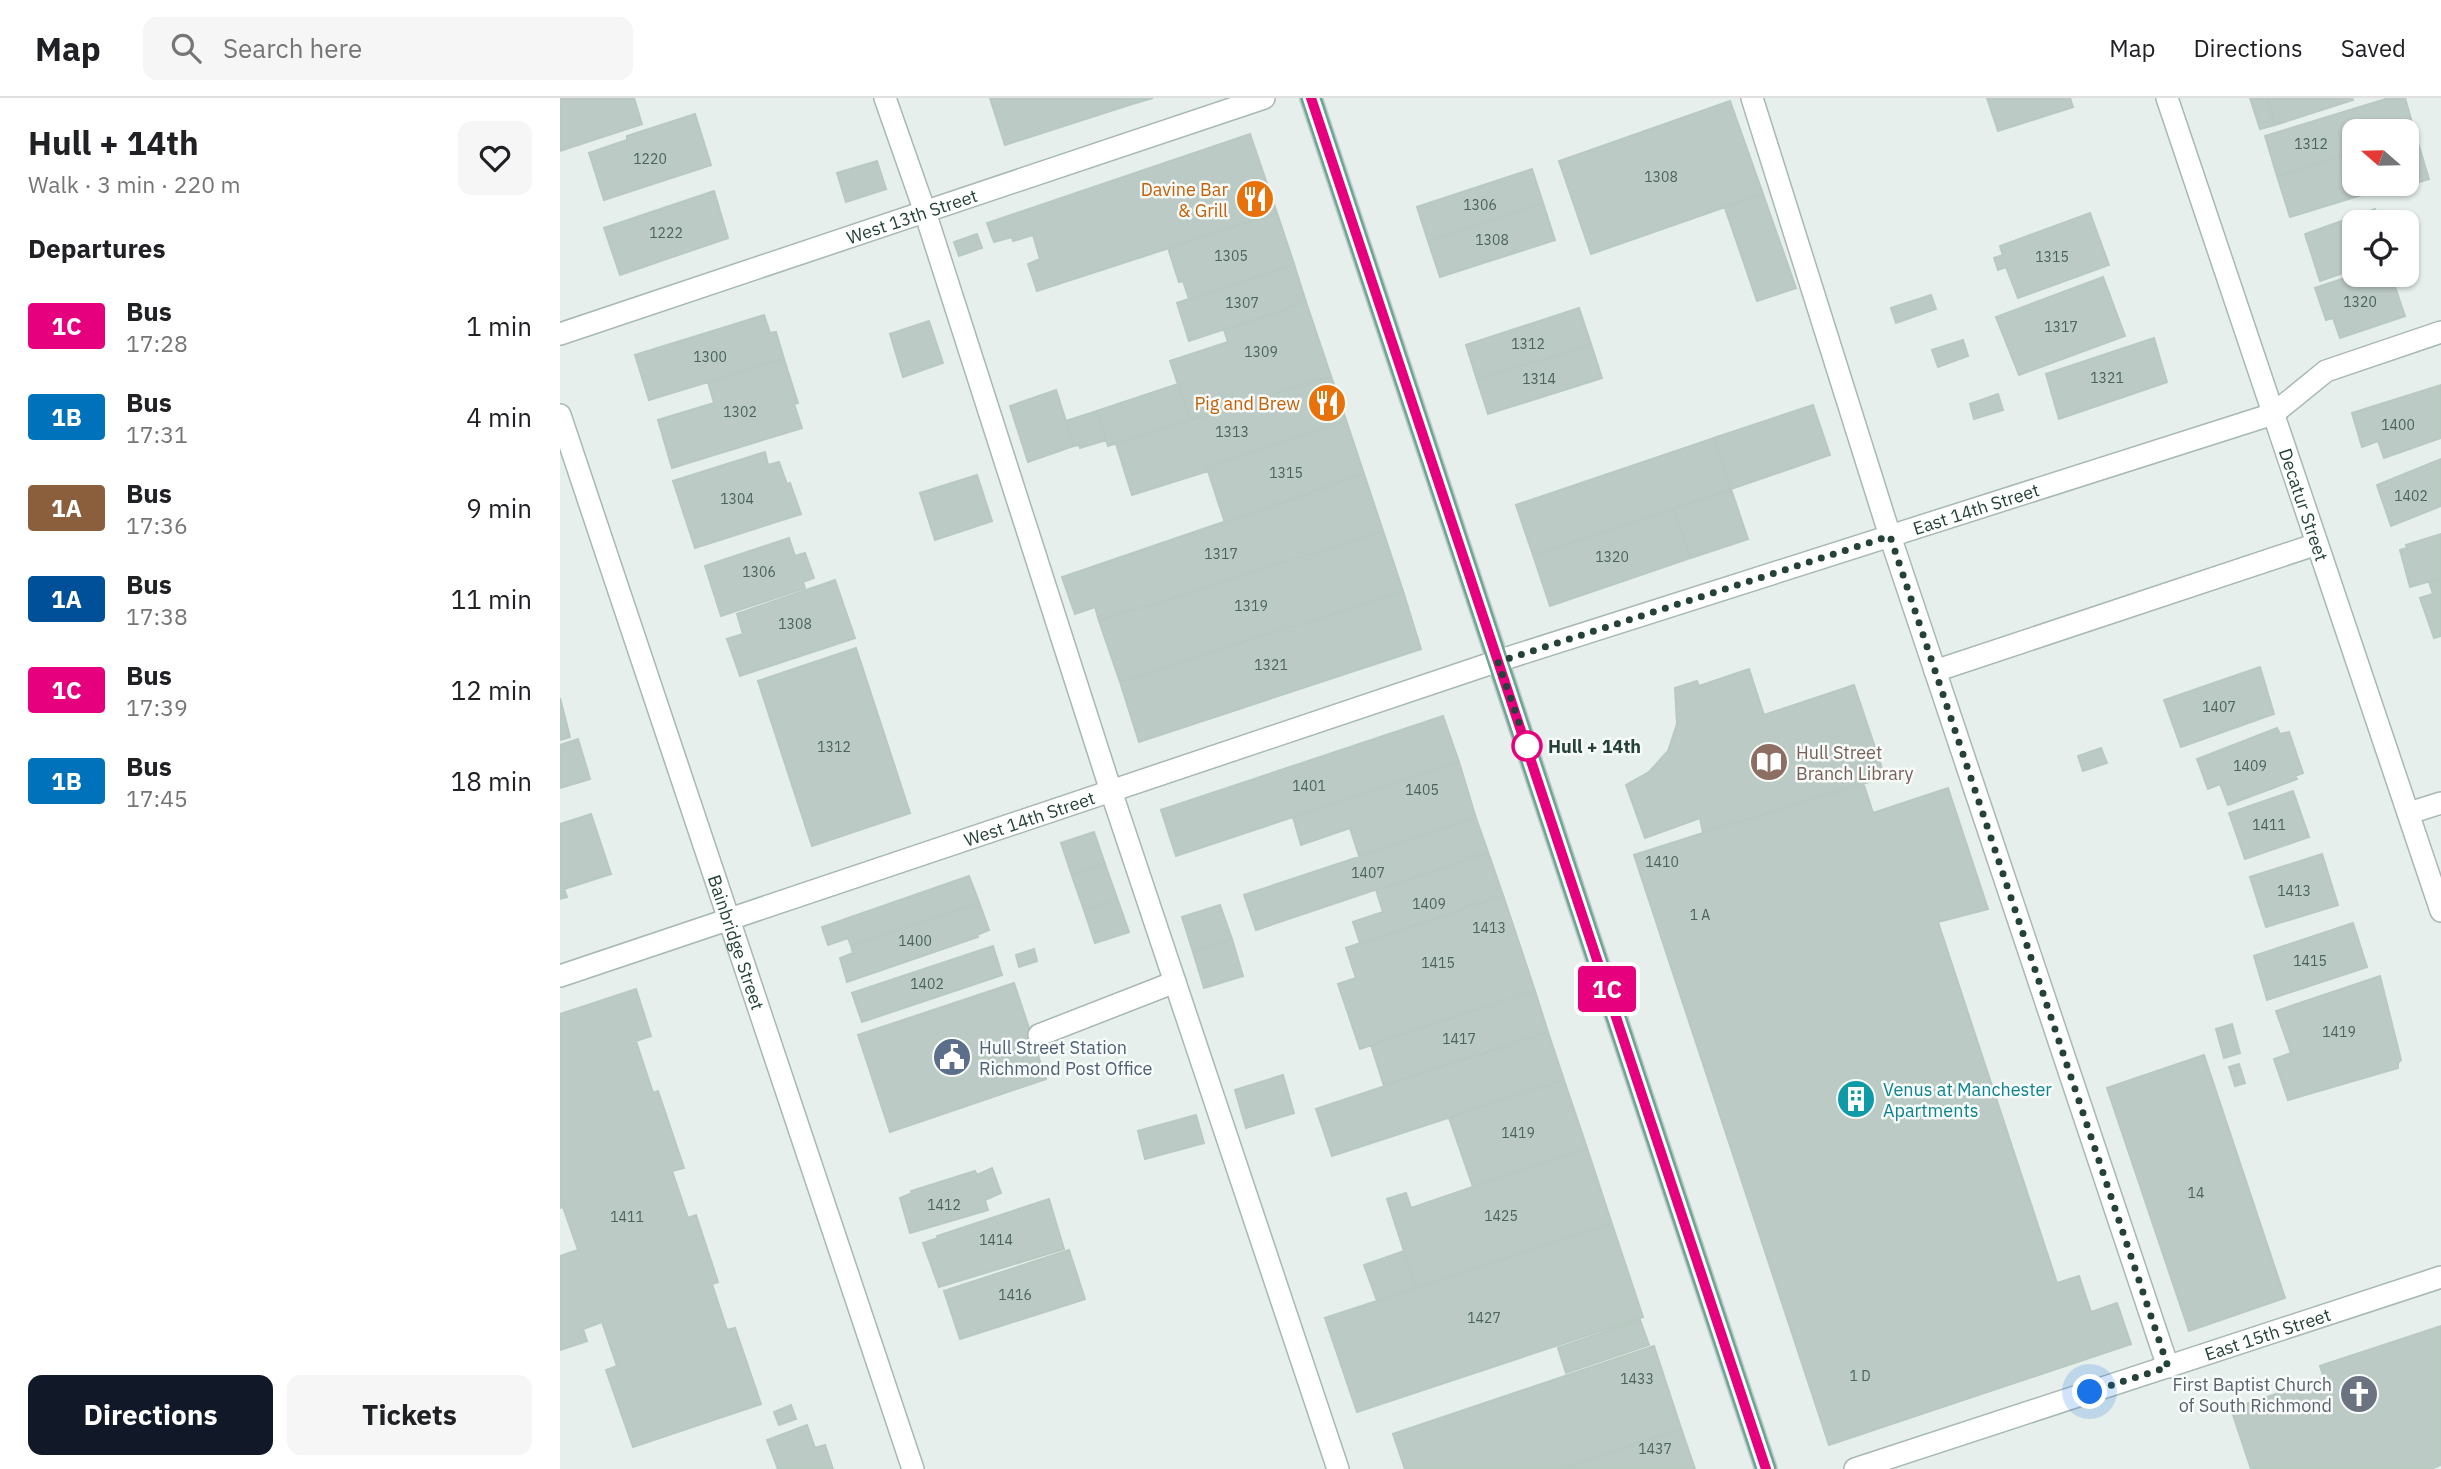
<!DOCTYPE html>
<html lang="en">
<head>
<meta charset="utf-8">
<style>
  body { margin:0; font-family:"IBM Plex Sans",sans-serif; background:#f6f6f6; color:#202124; height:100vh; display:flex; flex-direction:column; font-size:26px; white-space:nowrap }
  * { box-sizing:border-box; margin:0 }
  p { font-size:23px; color:#757577 }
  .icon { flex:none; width:38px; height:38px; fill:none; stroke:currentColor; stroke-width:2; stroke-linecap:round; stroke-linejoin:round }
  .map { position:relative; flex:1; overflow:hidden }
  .side { display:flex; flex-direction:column; background:#fff; width:560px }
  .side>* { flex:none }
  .badge { padding:0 14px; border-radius:5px; font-size:24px; line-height:46px }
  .needle { width:46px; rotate:290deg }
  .tools { position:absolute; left:1782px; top:21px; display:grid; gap:14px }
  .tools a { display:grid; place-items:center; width:77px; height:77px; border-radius:14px; background:#fff; box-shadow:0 2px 5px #0004; font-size:35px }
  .you { position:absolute; width:35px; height:35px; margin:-18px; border:5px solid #fff; border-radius:50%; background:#1a73e8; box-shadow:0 0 0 10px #1a73e833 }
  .map>.badge { position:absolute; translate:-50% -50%; box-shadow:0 0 0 4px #fff }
  h2 { padding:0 28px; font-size:26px; line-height:63px }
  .round { display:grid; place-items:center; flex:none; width:74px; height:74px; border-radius:14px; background:#f6f6f6 }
  .overview { display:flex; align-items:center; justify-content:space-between; height:119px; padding:0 28px }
  h1 { font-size:33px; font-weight:700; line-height:52px }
  .action { display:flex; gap:14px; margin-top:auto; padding:14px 28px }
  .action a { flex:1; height:80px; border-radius:14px; background:#111827; color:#fff; font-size:28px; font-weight:700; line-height:80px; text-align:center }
  .action a+a { background:#f6f6f6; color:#202124 }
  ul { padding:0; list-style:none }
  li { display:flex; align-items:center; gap:21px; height:91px; padding:0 28px }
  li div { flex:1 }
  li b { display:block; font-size:26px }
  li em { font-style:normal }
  li .badge { min-width:77px; font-weight:700; text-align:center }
  header { display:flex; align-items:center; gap:42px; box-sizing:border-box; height:98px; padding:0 35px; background:#fff; border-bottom:2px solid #e0e0e0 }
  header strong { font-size:33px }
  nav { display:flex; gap:38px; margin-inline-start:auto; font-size:24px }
  .search { width:490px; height:63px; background:#f6f6f6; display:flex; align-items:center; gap:18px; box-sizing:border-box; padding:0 24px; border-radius:14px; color:#757577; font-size:26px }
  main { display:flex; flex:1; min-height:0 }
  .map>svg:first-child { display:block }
</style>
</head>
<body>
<header>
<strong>Map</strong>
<div class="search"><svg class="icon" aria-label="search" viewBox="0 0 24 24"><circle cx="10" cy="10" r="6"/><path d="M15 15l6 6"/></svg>Search here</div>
<nav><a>Map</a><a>Directions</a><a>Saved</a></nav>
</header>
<main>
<section class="side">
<div class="overview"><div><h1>Hull + 14th</h1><p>Walk · 3 min · 220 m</p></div><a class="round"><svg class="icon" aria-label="heart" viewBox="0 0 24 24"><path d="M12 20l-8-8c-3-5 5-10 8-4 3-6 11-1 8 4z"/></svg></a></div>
<h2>Departures</h2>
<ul>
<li><span class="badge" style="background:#e6007e;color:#fff">1C</span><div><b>Bus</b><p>17:28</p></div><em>1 min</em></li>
<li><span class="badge" style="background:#0072bc;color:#fff">1B</span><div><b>Bus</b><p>17:31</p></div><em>4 min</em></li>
<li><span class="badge" style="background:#8b5e3c;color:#fff">1A</span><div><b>Bus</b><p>17:36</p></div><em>9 min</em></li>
<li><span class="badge" style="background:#004f99;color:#fff">1A</span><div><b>Bus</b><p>17:38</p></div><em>11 min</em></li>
<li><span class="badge" style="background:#e6007e;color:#fff">1C</span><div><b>Bus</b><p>17:39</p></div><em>12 min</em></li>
<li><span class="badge" style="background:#0072bc;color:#fff">1B</span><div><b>Bus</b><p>17:45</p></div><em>18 min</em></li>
</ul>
<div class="action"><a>Directions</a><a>Tickets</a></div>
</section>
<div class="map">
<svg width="1881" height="1371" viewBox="0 0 1881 1371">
  <rect width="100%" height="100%" fill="#e6efeb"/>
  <!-- building -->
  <path fill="#bbcac4" stroke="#b8c9c2" stroke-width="2" d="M0,0h74l8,26 -82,27z
    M430,0h137l2,7 -124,40z
    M567,0h26l-24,7z
    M1427,0h83l3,9 -75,24z
    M1690,0h17l8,27 -15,4z
    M1707,0h85l1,2 -78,25z
    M1829,0h16l10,35 -9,3v-5h-52v21l-77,24 -12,-40z
    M1170,3l33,93 -172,60 -32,-93z
    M135,16l16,51 -107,35 -15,-47 38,-13v-4z
    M1855,35l14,46 -36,11 -2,-4 -101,31 -13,-41 77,-24v32h52v-48z
    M690,36l27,79 -240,78 -9,-27 12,-5 -7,-24 -20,6 -1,-4 -18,5 -7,-19z
    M317,63l9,28 -40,13 -9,-29z
    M972,71l11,34 -115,38 -11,-34z
    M154,93l14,47 -108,37 -16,-47z
    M1203,96l33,94 -39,13 -32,-93z
    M983,105l12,37 -115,37 -12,-36z
    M1815,111l5,13h-26v47l-34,12 -15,-47z
    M717,115l17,51 -105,35 -6,-18 -4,1 -11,-34z
    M1530,115l19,52 -91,33 -12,-31 -8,3 -4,-12 9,-3 -3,-9z
    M417,136l5,14 -23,8 -5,-14z
    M734,166l12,38 -117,39 -12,-38z
    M1794,177h37l14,41 -65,22 -7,-20 -7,2 -11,-32z
    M1543,179l22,59 -106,39 -23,-58z
    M1371,197l5,14 -40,14 -5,-15z
    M746,204l25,74 -141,44 -20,-59 58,-19 -4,-12z
    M1019,210l12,36 -114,36 -11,-35z
    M204,217l6,18 6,-1 8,27 -135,41 -14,-45z
    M369,223l14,42 -40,14 -13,-43z
    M1594,240l13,44 -108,37 -13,-45z
    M1403,242l5,16 -30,11 -6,-17z
    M1031,246l11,34 -114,36 -11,-34z
    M224,261l14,44 -4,1 8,24 -130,40 -14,-48 56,-17 -6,-21z
    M771,278l15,44 -139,48 1,3 -76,24 -16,-51z
    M618,286l12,36 -82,26 -11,-35z
    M1881,287v53l-57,20 -6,-17 -16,6 -10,-34z
    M496,292l18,56 -46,16 -18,-56z
    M1438,296l5,16 -29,9 -4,-15z
    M1253,307l17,50 -99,34 -17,-51z
    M537,313l9,29 -26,8 -1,-3 -5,1 -8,-25z
    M786,322l18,54 -139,49 -18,-55z
    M1154,340l17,51 -198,66 -17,-50z
    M205,354l3,13 11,-3 8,22 3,-1 11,31 -106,34 -22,-67z
    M1881,361v47l-50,20 -14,-41z
    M804,376l19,57 -284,90 -4,-14 -20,7 -13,-37z
    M417,377l15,46 -57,19 -15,-47z
    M1171,391l17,50 -57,19 -17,-50z
    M1114,410l17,50 -141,48 -17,-51z
    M823,433l20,60 -283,91 -21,-61z
    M1881,436v44l-31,9 -10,-37 7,-2 -1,-3z
    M229,440l6,18 10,-3 9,25 -11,4 2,6 -84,28 -16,-50z
    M1881,480v58l-7,2 -14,-40 13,-4 -4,-12z
    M275,482l20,58 -115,38 -13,-37 16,-5 -6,-20z
    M843,493l18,58 -282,93 -19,-60z
    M296,550l54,165 -98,33 -54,-165z
    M1700,569l14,47 -93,33 -17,-47z
    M1189,571l15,46 90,-30 31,92 -182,56 -3,-15 -55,20 -19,-53 23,-13 19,-21 9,-27 -2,-36 22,-7 2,5z
    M0,600l10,39 -10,3z
    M883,618l16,46 -283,94 -15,-46z
    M1717,630l3,6 9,-2 14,41 -8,3 2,3 -69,26 -8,-21 -12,5 -11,-30z
    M18,641l12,40 -30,9v-43z
    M1541,650l6,15 -24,8 -5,-15z
    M899,664l17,56 -117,38 -9,-28 -49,17 -8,-28z
    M1303,684l10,31 75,-25 40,121 -50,13 119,361 22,-7 12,36 26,-9 14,41 -302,101 -195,-590z
    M1733,693l16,46 -64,22 -16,-46z
    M31,716l20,60 -47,15 3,8 -7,2v-75z
    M916,720l12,34 -232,78 -12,-35z
    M534,734l11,32 -33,12 -11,-33z
    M928,754l15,43 -143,48 -7,-21 30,-10 -7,-22z
    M1762,756l16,51 -72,22 -16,-50z
    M545,766l12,34 -33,12 -12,-34z
    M409,778l10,26 -128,44 -3,-8 -20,7 -6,-18z
    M943,797l32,96 -175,58 -22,-65 18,-6 -10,-30z
    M557,800l12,34 -34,11 -11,-33z
    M419,804l10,28 -12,5 1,2 -131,45 -7,-24 13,-5 -2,-7z
    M660,807l12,34 -39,13 -11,-35z
    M1793,825l14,44 -100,33 -13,-44z
    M672,841l11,37 -39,12 -11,-36z
    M433,848l9,29 -140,47 -10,-29z
    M474,851l3,12 -18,6 -3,-12z
    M1820,878l21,84 -3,3v5l-110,32 -14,-41 17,-6 -15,-42z
    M454,885l32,96 -156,53 -32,-97z
    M76,891l15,47 -15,5 17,52 5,-2 26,77 -12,3 16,47 8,-3 22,67 -6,2 15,46 8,-2 26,76 -128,43 -27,-77 11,-4 -15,-44 -19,7 4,12 -27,9v-94l18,-6 -15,-43 -3,1v-194z
    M975,893l13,41 -164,54 -13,-41z
    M1672,926l8,29 -16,5 -8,-29z
    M988,934l16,48 -232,76 -16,-47z
    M1644,957l81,243 -96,33 -82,-243z
    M1679,966l6,19 -10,3 -6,-19z
    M723,977l11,38 -48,15 -11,-38z
    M1004,982l23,68 -114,39 -24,-69z
    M636,1017l8,28 -59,16 -7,-28z
    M1027,1050l25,76 -196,64 -29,-89 19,-6 5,15z
    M432,1070l9,25 -16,7 3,10 -78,23 -10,-35 12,-5 -1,-2 64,-20 2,4z
    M489,1101l15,50 -125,38 -16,-44 15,-5 -1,-2z
    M1052,1126l31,93 -286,95 -32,-94z
    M509,1152l16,49 -125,40 -16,-48z
    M844,1153l12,37 -39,13 -13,-36z
    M1080,1222l9,25 -83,28 -8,-25z
    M1881,1228v139l-10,4h-180l-20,-60 93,-31 -4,-12z
    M1094,1248l27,82 -120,41h-156l-12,-35z
    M231,1307l5,14 -17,6 -5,-13z
    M247,1327l8,23 10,-3 8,24h-55l-11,-29z
    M1121,1330l14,41h-134z"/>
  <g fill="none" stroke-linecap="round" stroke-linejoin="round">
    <defs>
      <g id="minor">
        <path d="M325,0l40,114 186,579 227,678"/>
        <path d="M1192,0l138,438 278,831"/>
        <path id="s1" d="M1607,0l274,813"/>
        <path id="s2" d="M0,236l704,-236"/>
        <path id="s3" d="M0,317l353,1054"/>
        <path d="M1375,573l382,-127"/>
        <path d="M1849,715l32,-10"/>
        <path id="s4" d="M0,878l938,-315 775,-247 53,-43 115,-39"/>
        <path d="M479,937l136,-53"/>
        <path id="s5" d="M1295,1371l586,-192"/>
      </g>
      <path id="major" d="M751,0l455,1371"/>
    </defs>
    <!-- minor casing -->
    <use href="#minor" stroke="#a8b8b2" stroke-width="24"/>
    <!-- major casing -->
    <use href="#major" stroke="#c2cac8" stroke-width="24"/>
    <!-- minor -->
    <use href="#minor" stroke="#fff" stroke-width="21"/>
    <!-- major -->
    <use href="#major" stroke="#6aa596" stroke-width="21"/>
  </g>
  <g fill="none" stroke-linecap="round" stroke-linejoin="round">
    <defs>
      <path id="line" d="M751,0l455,1371"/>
    </defs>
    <!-- line casing -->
    <use href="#line" stroke="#fff" stroke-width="16"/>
    <!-- line -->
    <use href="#line" stroke="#e6007e" stroke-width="10"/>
    <!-- walk -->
    <path stroke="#24423a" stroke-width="7" stroke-dasharray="0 12.6" d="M967,648l-29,-84 392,-126 278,831 -78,25"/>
  </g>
  <!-- icons -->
  <defs>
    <symbol id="restaurant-disc" viewBox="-11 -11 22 22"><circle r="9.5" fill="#e8710a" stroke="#f7fbf9"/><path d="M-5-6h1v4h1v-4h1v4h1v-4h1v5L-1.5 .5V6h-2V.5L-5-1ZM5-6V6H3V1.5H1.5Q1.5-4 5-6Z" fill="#fff"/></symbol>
    <symbol id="library-disc" viewBox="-11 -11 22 22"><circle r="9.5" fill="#8d6e63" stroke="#f7fbf9"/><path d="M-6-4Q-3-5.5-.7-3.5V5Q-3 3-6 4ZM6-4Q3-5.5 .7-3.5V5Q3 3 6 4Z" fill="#fff"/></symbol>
    <symbol id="civic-disc" viewBox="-11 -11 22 22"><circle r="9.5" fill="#5c6f8a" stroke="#f7fbf9"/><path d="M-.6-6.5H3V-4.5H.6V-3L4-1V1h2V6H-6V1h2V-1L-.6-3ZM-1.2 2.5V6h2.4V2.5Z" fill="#fff"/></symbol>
    <symbol id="building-disc" viewBox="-11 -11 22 22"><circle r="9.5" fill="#0f9aa8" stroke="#f7fbf9"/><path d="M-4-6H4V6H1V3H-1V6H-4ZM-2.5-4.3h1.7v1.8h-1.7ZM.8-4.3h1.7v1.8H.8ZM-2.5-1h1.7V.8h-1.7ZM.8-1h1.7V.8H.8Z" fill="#fff"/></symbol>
    <symbol id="church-disc" viewBox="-11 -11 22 22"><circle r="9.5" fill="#6b7280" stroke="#f7fbf9"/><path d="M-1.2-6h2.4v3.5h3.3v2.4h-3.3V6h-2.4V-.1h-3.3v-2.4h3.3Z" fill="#fff"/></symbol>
  </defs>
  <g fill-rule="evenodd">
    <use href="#restaurant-disc" x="673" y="79" width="44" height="44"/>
    <use href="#restaurant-disc" x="745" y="283" width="44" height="44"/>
    <use href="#library-disc" x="1187" y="642" width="44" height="44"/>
    <use href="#civic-disc" x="370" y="937" width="44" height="44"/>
    <use href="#building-disc" x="1274" y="979" width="44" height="44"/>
    <use href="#church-disc" x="1777" y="1274" width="44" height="44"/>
  </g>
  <!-- markers -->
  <circle fill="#fff" stroke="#e6007e" stroke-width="3.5" cx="967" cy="648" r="14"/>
  <g text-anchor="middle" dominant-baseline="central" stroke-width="5" stroke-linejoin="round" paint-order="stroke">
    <!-- number labels -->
    <g font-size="14" fill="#4a645c">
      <text x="1751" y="46">1312</text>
      <text x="90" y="61">1220</text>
      <text x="1101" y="79">1308</text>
      <text x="920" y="107">1306</text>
      <text x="106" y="135">1222</text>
      <text x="932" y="142">1308</text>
      <text x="671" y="158">1305</text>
      <text x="1492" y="159">1315</text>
      <text x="1800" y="204">1320</text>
      <text x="682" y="205">1307</text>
      <text x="1501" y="229">1317</text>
      <text x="968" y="246">1312</text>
      <text x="701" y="254">1309</text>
      <text x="150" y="259">1300</text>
      <text x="1547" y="280">1321</text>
      <text x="979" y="281">1314</text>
      <text x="180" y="314">1302</text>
      <text x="1838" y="327">1400</text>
      <text x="672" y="334">1313</text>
      <text x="726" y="375">1315</text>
      <text x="1851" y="398">1402</text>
      <text x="177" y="401">1304</text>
      <text x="661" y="456">1317</text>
      <text x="1052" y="459">1320</text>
      <text x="199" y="474">1306</text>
      <text x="691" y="508">1319</text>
      <text x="235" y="526">1308</text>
      <text x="711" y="567">1321</text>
      <text x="1659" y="609">1407</text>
      <text x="274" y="649">1312</text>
      <text x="1690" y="668">1409</text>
      <text x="749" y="688">1401</text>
      <text x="862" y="692">1405</text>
      <text x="1709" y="727">1411</text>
      <text x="1102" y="764">1410</text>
      <text x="808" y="775">1407</text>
      <text x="1734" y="793">1413</text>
      <text x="869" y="806">1409</text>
      <text x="1140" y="817">1 A</text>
      <text x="929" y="830">1413</text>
      <text x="355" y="843">1400</text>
      <text x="1750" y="863">1415</text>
      <text x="878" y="865">1415</text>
      <text x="367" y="886">1402</text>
      <text x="1779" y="934">1419</text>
      <text x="899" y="941">1417</text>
      <text x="958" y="1035">1419</text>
      <text x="1636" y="1095">14</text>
      <text x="384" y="1107">1412</text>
      <text x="941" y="1118">1425</text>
      <text x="67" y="1119">1411</text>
      <text x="436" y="1142">1414</text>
      <text x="455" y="1197">1416</text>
      <text x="924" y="1220">1427</text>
      <text x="1300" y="1278">1 D</text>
      <text x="1077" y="1281">1433</text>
      <text x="1095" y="1351">1437</text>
    </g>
    <!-- food labels -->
    <g font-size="18" fill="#c56008" stroke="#f7fbf9" text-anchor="end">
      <text x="668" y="91">Davine Bar<tspan x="668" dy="21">&amp; Grill</tspan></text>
      <text x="740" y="305">Pig and Brew</text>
    </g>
    <!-- street labels -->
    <g font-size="18" fill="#24423a" stroke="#f7fbf9">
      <text stroke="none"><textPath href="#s2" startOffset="371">West 13th Street</textPath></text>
      <text stroke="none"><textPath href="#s1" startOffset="429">Decatur Street</textPath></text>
      <text stroke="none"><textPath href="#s4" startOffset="1491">East 14th Street</textPath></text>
      <text stroke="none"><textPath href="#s4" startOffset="495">West 14th Street</textPath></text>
      <text stroke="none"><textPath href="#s3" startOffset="556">Bainbridge Street</textPath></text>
      <text stroke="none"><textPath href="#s5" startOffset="434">East 15th Street</textPath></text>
    </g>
    <!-- stop labels -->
    <g font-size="18" font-weight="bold" fill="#24423a" stroke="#f7fbf9" text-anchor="start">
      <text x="988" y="648">Hull + 14th</text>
    </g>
    <!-- education labels -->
    <g font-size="18" fill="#785e54" stroke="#f7fbf9" text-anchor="start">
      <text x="1236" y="654">Hull Street<tspan x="1236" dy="21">Branch Library</tspan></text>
    </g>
    <!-- service labels -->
    <g font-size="18" fill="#4e5e75" stroke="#f7fbf9" text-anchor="start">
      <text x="419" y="949">Hull Street Station<tspan x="419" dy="21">Richmond Post Office</tspan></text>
    </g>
    <!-- culture labels -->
    <g font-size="18" fill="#0d838f" stroke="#f7fbf9" text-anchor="start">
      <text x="1323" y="991">Venus at Manchester<tspan x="1323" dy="21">Apartments</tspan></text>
    </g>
    <!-- worship labels -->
    <g font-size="18" fill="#5b616d" stroke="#f7fbf9" text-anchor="end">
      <text x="1772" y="1286">First Baptist Church<tspan x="1772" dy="21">of South Richmond</tspan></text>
    </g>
  </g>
</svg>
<div class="tools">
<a><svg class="needle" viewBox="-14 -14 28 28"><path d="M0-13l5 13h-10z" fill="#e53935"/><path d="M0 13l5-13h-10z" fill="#757577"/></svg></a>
<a><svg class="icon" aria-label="locate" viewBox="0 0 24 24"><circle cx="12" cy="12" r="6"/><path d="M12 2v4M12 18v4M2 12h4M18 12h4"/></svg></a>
</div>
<div class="you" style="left:1530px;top:1294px"></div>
<b class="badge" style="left:1047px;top:891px;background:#e6007e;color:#fff">1C</b>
</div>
</main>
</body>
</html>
